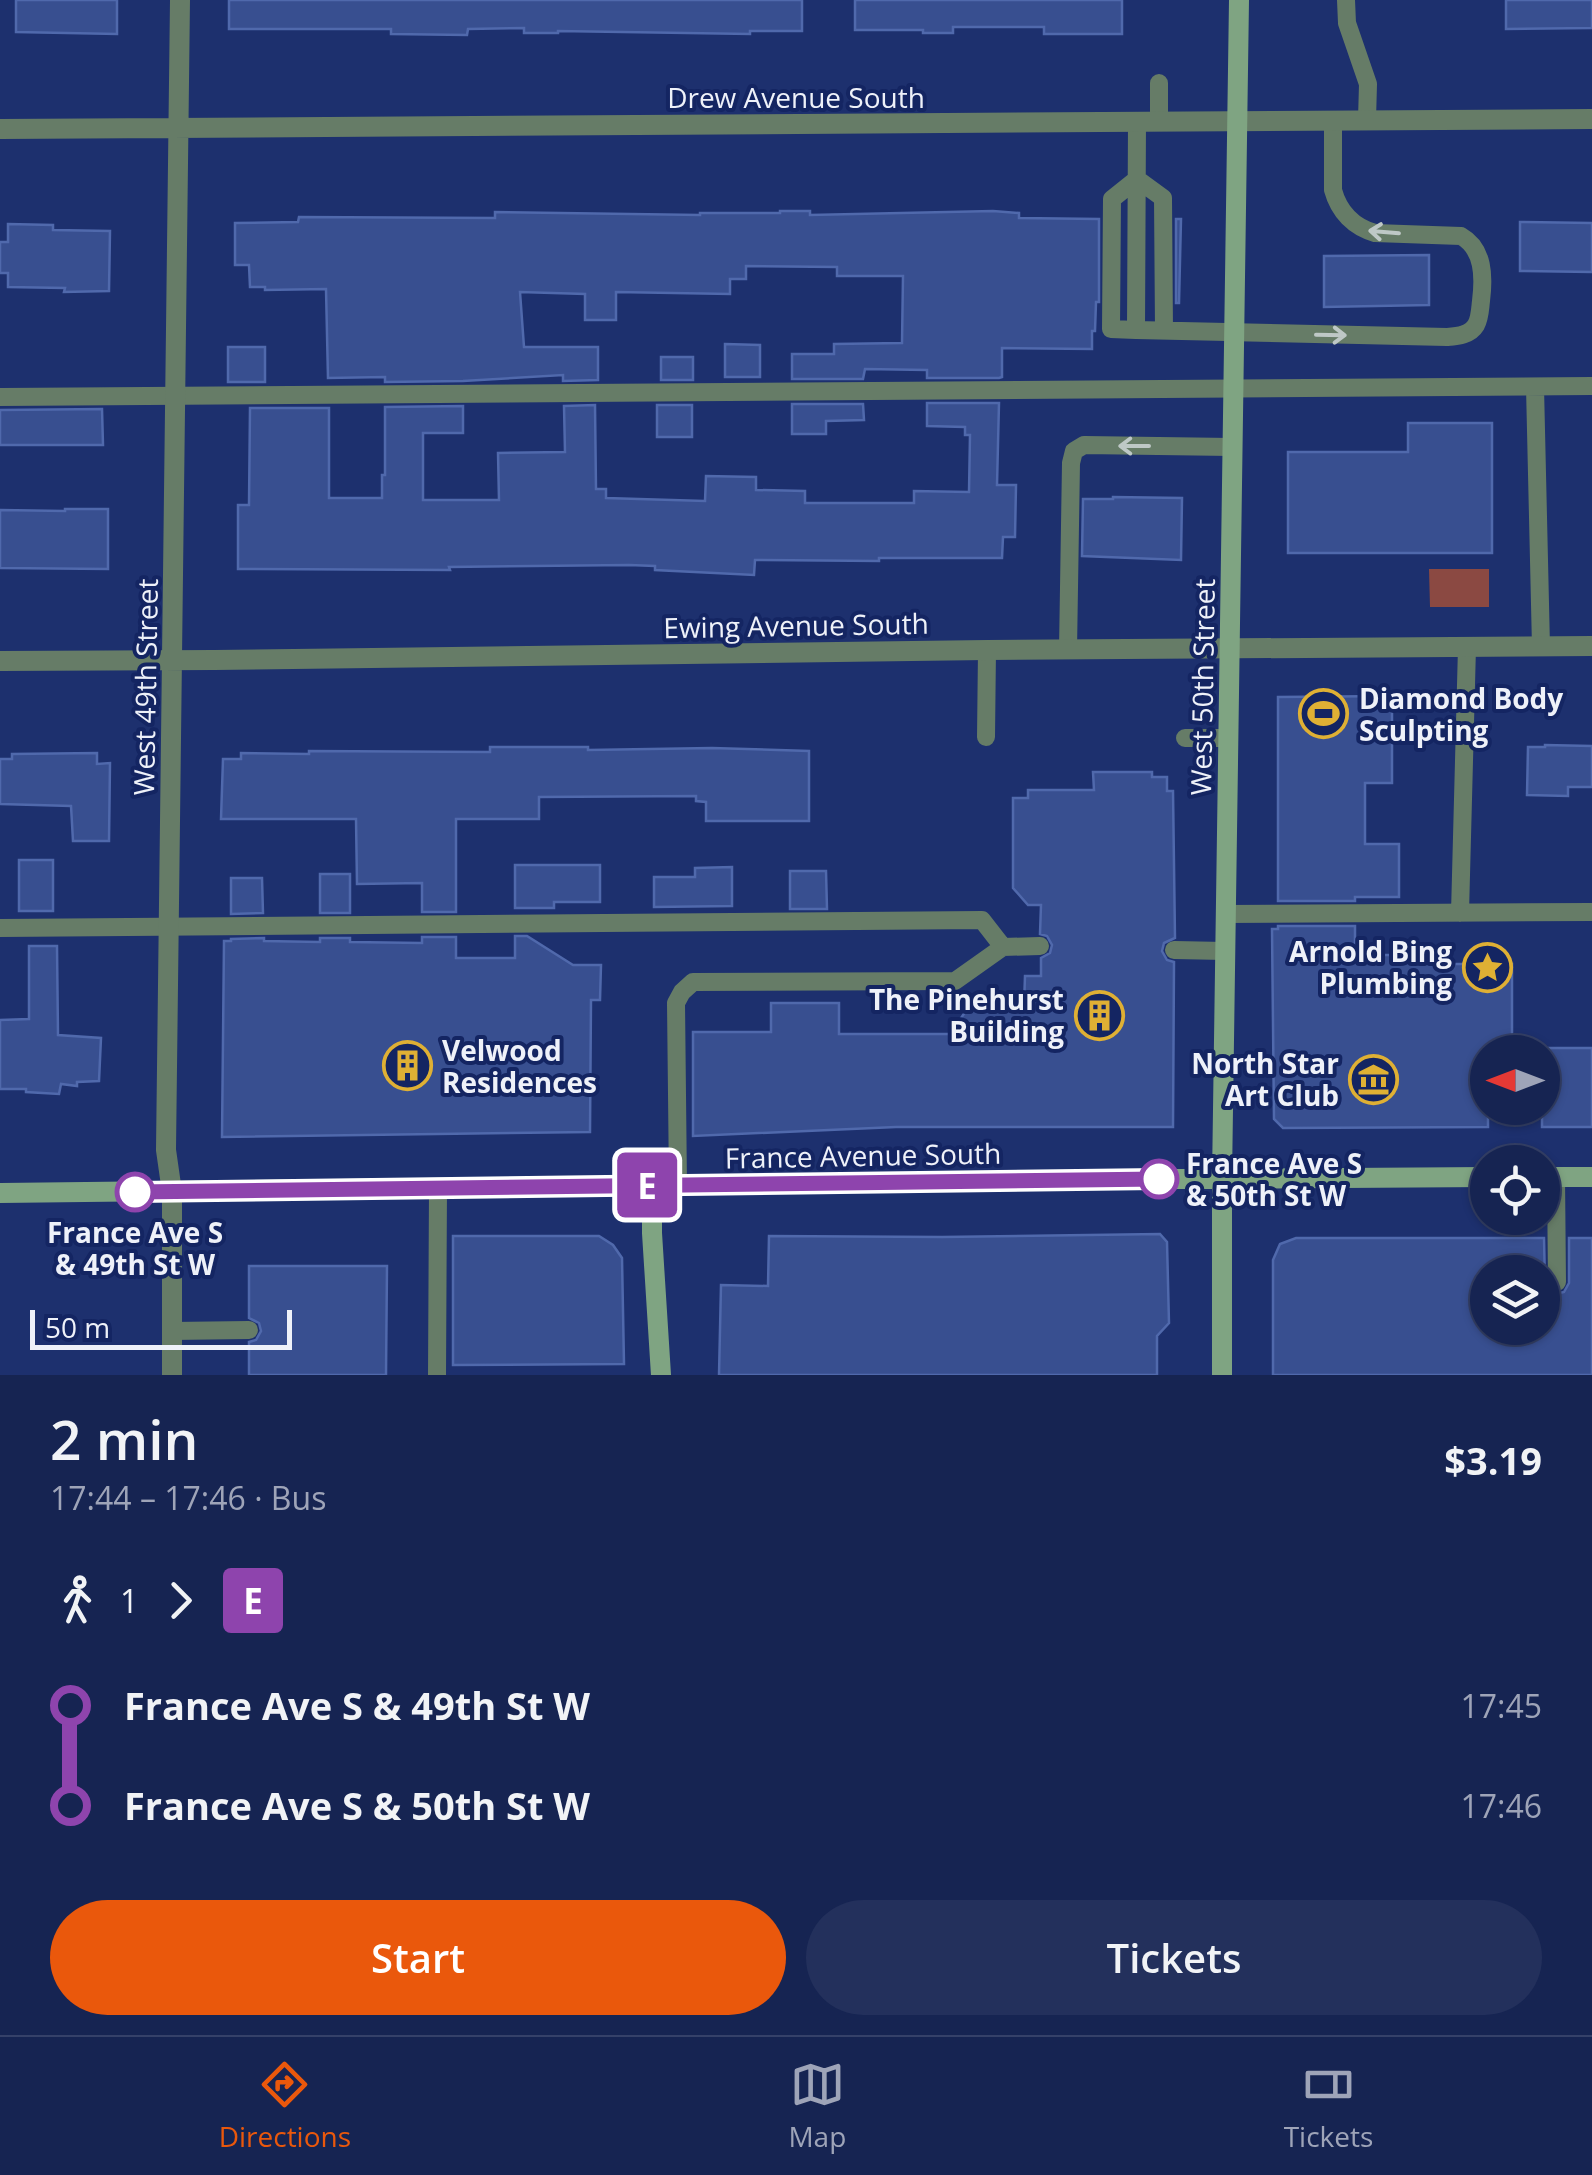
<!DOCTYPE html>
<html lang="en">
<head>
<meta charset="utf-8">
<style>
  body { margin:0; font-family:"Open Sans",sans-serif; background:#23305c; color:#f1f3f6; height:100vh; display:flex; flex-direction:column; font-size:38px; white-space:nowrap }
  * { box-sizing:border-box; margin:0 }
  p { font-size:32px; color:#9ea4b8 }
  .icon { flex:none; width:55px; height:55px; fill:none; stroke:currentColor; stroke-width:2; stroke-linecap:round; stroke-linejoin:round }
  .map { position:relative; height:1375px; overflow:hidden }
  .side { display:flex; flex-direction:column; background:#162452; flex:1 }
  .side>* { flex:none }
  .badge { padding:0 20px; border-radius:8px; font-size:35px; line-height:65px }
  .needle { width:65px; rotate:270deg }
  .tools { position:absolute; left:1470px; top:1035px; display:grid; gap:20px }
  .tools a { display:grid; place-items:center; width:90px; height:90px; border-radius:50%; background:#162452; box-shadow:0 2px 8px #0004,0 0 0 2px #354169; font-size:50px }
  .scale { position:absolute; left:30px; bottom:25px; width:262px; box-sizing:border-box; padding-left:10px; border:5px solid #eef1f9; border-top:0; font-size:28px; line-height:35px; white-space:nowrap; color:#eef1f9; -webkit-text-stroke:8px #142562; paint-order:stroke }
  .map>.badge { position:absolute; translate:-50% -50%; box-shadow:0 0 0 5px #fff }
  .legs { display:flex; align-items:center; gap:15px; height:110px; padding:0 50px; font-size:32px }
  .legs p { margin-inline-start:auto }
  .headline { display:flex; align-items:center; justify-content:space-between; height:170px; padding:0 50px }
  h1 { font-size:55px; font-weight:600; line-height:75px }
  .button { display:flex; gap:20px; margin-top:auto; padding:20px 50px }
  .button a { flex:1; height:115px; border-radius:60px; background:#ea580c; color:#fff; font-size:40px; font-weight:600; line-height:115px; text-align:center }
  .button a+a { background:#23305c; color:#f1f3f6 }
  ul { padding:0 50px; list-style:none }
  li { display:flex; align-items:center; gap:35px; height:100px; font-size:38px }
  li i { display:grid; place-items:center; width:15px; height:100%; margin:0 12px; background:currentColor }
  li i::after { content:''; width:25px; height:25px; margin:-12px; border:8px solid; border-radius:50%; background:#162452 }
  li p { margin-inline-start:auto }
  li:first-child i { background:linear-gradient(#0000 50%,currentColor 0) }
  li:last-child i { background:linear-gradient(currentColor 50%,#0000 0) }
  .tab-bar { display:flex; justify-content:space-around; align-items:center; height:140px; border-top:2px solid #354169; background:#162452; font-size:28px; color:#9ea4b8 }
  .tab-bar a { display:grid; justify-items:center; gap:5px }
  .tab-bar .active { color:#ea580c }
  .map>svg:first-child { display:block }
</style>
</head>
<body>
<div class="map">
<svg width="1592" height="1375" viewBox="0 0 1592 1375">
  <rect width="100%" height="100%" fill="#1d306e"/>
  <!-- green -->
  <path fill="#8b4942" d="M1429,569h60v38h-59z"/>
  <!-- building -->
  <path fill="#384f90" stroke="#5069ac" stroke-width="2.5" fill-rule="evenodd" d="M16,0h101v34l-101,-2z
    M229,0h573v31h-52v3l-192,-3v2h-34v-5l-56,1 -1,6 -76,-1v-5h-162z
    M855,0h267v34h-78v-7h-91v6h-30v-3h-68z
    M1506,0h86v28l-86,1z
    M780,211h30v4l183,-4 26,2v5l80,1v83h-3l-1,29h-3v18l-90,-1v29l-3,1h-72v-8l-62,-1 -2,10h-71v-25h42v-10l68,-1 1,-67h-66v-9l-91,-1v13h-16v15l-114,-2v28h-31v-26l-65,-2 4,55h74v33l-35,1v-6l-100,6 -78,1v-5l-57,1 -2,-89 -61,1v-3h-15l-1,-22h-14v-42l63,-1 1,-5 196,1v-6l205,3v-2h80z
    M1176,219h5l-2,84h-3z
    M1520,222l72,1v49l-72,-1z
    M8,224l45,1v5l57,1 -1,60 -45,1 1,-4 -57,-1v-14h-8v-31h8z
    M1429,255v50l-105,2v-51z
    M725,344l35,1v32h-35z
    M228,347h37v35h-37z
    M661,357h32v23h-32z
    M927,403h72l-2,82h19l-1,52h-12l-1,21h-123v3l-124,-1 -1,15 -99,-5v-4l-26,-1 -180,2 1,3 -212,-1v-64h11l1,-97h79v90h53v-23h3v-68l78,-1v27h-40v67h76l-1,-47 67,-1 -1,-46 31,-1 1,84h10v9l99,3 1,-25 50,1v13l49,1v12h109v-12l55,1 1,-57h-5v-8l-38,-1z
    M792,404h71l1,16 -38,1v13h-34z
    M657,405h35v32h-35z
    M102,409l1,36h-103v-35z
    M1408,423h84v130h-204v-101h120z
    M1113,497l69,1 -1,62 -99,-4 1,-57h30z
    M65,509h43v60l-108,-1v-58l65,1z
    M1392,696v87h-27v61h34v53h-44v4h-77v-204z
    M1545,745l47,1v41h-24v9l-41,-1 1,-48h17z
    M490,747h98v3l124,-2 97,3v70h-103v-19l-10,-1v-5l-157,1v22h-83v93h-34v-29l-65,1 -1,-65h-135l2,-60h18v-6l68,1v-3l181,1z
    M97,753v11l13,-1 -1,78h-36l-2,-35 -71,-2v-45h12v-5z
    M1093,772h59v5h15v14h6l2,147 -11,5 -2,8 5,9 7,2 -1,165h-277l-203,9v-104h78v-29h68v31h111l20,-29h54l1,-29h16v-18l9,-5 2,-8 -5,-9 -7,-2 1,-29h-13l-15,-17v-90h15v-8h66z
    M19,860h34v51h-34z
    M515,865h85v37h-46v6h-39z
    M732,867v39l-78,1v-30h41v-9z
    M790,871h36l1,38h-37z
    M320,874h30v39h-30z
    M231,878h31l1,35 -32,1z
    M1278,926h77v29h71v9h86v88h-24v75l-205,1 -9,-9 -2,-190h6z
    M515,936h12l46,29h28l-1,35h-9l-1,132 -368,5 2,-196h7v-2l33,-1v3l56,1v-4h30v4l72,1v-6h34v21h59z
    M29,946h28l1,89 43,3 -2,43 -22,1v4l-16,-2 -2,10 -33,-2v-3h-26v-69l29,-1z
    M1542,1048h50v79h-50z
    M1160,1234l7,8 2,81 -12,13v39h-438l2,-90 47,1 1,-50 173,1z
    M453,1236h146l14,9 9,13 2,106 -171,1z
    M1296,1238h248l1,45 5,9 6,2 8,-2 5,-9v-45h23v137h-319v-115l7,-16zM1488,1272h54v56h-54z
    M249,1266h138l-1,109h-137v-33l7,-2 5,-9 -2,-8 -10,-5z"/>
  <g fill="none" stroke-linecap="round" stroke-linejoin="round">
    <!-- lane -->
    <path stroke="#667c67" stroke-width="18" d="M1346,0l1,23 21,61 -1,36
      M1137,122l-1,208 311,7c11,-1 23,-2 29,-12 4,-7 4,-16 5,-24 3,-24 3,-52 -20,-65l-86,-3c-21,-6 -36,-21 -42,-43v-70
      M1159,122v-39
      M1136,330l-25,-1 1,-130 25,-20 26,19 1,132
      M1535,387l6,260
      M0,397l1592,-11
      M1068,650l3,-187 3,-12 10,-6 148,2
      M986,737l1,-87
      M1185,738h44
      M1460,913l7,-266
      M1225,914l367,-2
      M0,928l982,-8 21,27
      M1174,950l51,1
      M1556,1177l1,105
      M678,1185l-2,-182 6,-11 11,-10 262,-1 48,-34 37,-1
      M172,1331l77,-1
      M437,1375l1,-186"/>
    <!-- street -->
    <path stroke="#667c67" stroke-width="20" d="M0,129l1592,-10
      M0,661l214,-1 773,-10 605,-4
      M172,1375v-183l-6,-42 14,-1150"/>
    <!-- secondary -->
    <path stroke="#7fa482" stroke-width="20" d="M1542,1177h50
      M652,1185v48l9,142
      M0,1193l1176,-14 312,-2
      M1222,1375v-196l17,-1179"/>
  </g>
  <!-- one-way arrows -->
  <defs><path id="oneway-shaft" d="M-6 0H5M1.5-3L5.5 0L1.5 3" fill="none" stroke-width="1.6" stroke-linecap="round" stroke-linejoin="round" transform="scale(2.5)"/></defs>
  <g stroke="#bec8c6">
    <use href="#oneway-shaft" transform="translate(1384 232) rotate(-175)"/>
    <use href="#oneway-shaft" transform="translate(1331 335) rotate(1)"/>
    <use href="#oneway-shaft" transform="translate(1134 446) rotate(-180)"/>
  </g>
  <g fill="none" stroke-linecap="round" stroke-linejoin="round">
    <defs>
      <path id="line-1" d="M135,1192l1024,-13"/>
    </defs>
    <!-- line-1 casing -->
    <use href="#line-1" stroke="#fff" stroke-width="22"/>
    <!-- line-1 -->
    <use href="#line-1" stroke="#8e44ad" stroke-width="15"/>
  </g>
  <!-- icons -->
  <defs>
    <symbol id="stadium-ring" viewBox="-11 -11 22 22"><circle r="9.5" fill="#142562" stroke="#dfb034" stroke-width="1.5"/><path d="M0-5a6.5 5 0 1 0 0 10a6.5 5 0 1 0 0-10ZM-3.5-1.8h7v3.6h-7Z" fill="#dfb034"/></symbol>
    <symbol id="sight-ring" viewBox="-11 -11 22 22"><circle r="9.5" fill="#142562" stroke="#dfb034" stroke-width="1.5"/><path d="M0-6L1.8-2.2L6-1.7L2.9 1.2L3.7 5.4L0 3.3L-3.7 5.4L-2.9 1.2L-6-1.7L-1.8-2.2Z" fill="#dfb034"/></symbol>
    <symbol id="building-ring" viewBox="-11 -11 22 22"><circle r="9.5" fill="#142562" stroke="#dfb034" stroke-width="1.5"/><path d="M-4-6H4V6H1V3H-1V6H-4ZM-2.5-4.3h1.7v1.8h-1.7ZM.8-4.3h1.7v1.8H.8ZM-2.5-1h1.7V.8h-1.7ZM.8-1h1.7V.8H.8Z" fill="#dfb034"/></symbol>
    <symbol id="museum-ring" viewBox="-11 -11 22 22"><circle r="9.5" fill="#142562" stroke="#dfb034" stroke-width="1.5"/><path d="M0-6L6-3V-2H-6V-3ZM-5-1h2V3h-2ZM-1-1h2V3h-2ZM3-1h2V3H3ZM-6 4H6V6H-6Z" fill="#dfb034"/></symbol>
  </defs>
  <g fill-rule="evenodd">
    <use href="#stadium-ring" x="1296" y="686" width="55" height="55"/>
    <use href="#sight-ring" x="1460" y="940" width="55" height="55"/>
    <use href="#building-ring" x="1072" y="988" width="55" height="55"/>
    <use href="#building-ring" x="380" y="1038" width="55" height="55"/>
    <use href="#museum-ring" x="1346" y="1052" width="55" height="55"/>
  </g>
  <!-- markers -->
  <g fill="#fff" stroke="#8e44ad" stroke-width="5">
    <circle cx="1159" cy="1179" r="18"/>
    <circle cx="135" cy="1192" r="18"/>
  </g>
  <g text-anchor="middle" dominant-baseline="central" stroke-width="8" stroke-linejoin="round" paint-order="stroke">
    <!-- street labels -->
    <g font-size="28" fill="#eef1f9" stroke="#142562">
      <text x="796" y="97">Drew Avenue South</text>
      <text transform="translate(796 625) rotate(-1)">Ewing Avenue South</text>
      <text transform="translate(145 687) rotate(-89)">West 49th Street</text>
      <text transform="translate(1202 687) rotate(-89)">West 50th Street</text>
      <text transform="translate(863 1155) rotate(-1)">France Avenue South</text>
    </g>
    <!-- poi labels -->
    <g font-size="28" font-weight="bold" fill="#eef1f9" stroke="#142562" text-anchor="end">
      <text x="1359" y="698" text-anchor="start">Diamond Body<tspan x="1359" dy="32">Sculpting</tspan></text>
      <text x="1452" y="951">Arnold Bing<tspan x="1452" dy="32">Plumbing</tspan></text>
      <text x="1064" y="999">The Pinehurst<tspan x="1064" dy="32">Building</tspan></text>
      <text x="442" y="1050" text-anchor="start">Velwood<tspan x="442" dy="32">Residences</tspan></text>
      <text x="1339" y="1063">North Star<tspan x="1339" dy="32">Art Club</tspan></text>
    </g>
    <!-- stop labels -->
    <g font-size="28" font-weight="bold" fill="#eef1f9" stroke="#142562" text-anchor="start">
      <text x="1186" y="1163">France Ave S<tspan x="1186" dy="32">&amp; 50th St W</tspan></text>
      <text x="135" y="1232" text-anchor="middle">France Ave S<tspan x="135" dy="32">&amp; 49th St W</tspan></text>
    </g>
  </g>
</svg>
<div class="tools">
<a><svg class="needle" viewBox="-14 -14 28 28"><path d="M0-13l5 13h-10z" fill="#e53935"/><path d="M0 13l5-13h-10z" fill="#9ea4b8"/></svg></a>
<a><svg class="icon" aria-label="locate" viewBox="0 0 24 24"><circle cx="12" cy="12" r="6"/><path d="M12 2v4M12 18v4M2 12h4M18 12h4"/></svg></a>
<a><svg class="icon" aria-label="layers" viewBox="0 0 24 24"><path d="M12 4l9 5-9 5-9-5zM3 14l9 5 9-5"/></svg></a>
</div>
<div class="scale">50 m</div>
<b class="badge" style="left:647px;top:1185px;background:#8e44ad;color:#fff">E</b>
</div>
<section class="side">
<div class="headline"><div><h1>2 min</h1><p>17:44 – 17:46 · Bus</p></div><b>$3.19</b></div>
<div class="legs"><svg class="icon" aria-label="walk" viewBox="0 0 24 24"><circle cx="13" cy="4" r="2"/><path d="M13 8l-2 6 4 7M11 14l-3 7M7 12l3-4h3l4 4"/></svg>1<svg class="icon" aria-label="forward" viewBox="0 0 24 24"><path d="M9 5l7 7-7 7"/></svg><b class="badge" style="background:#8e44ad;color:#fff">E</b></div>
<ul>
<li><i style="color:#8e44ad"></i><b>France Ave S &amp; 49th St W</b><p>17:45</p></li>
<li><i style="color:#8e44ad"></i><b>France Ave S &amp; 50th St W</b><p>17:46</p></li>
</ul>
<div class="button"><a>Start</a><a>Tickets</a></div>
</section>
<nav class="tab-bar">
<a class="active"><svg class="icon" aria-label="directions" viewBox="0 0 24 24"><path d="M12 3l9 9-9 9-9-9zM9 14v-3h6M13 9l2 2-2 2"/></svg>Directions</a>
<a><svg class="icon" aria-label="map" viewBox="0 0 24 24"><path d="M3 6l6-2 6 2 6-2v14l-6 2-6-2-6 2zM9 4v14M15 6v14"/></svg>Map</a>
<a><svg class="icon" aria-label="tickets" viewBox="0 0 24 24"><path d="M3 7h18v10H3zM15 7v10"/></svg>Tickets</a>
</nav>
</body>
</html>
